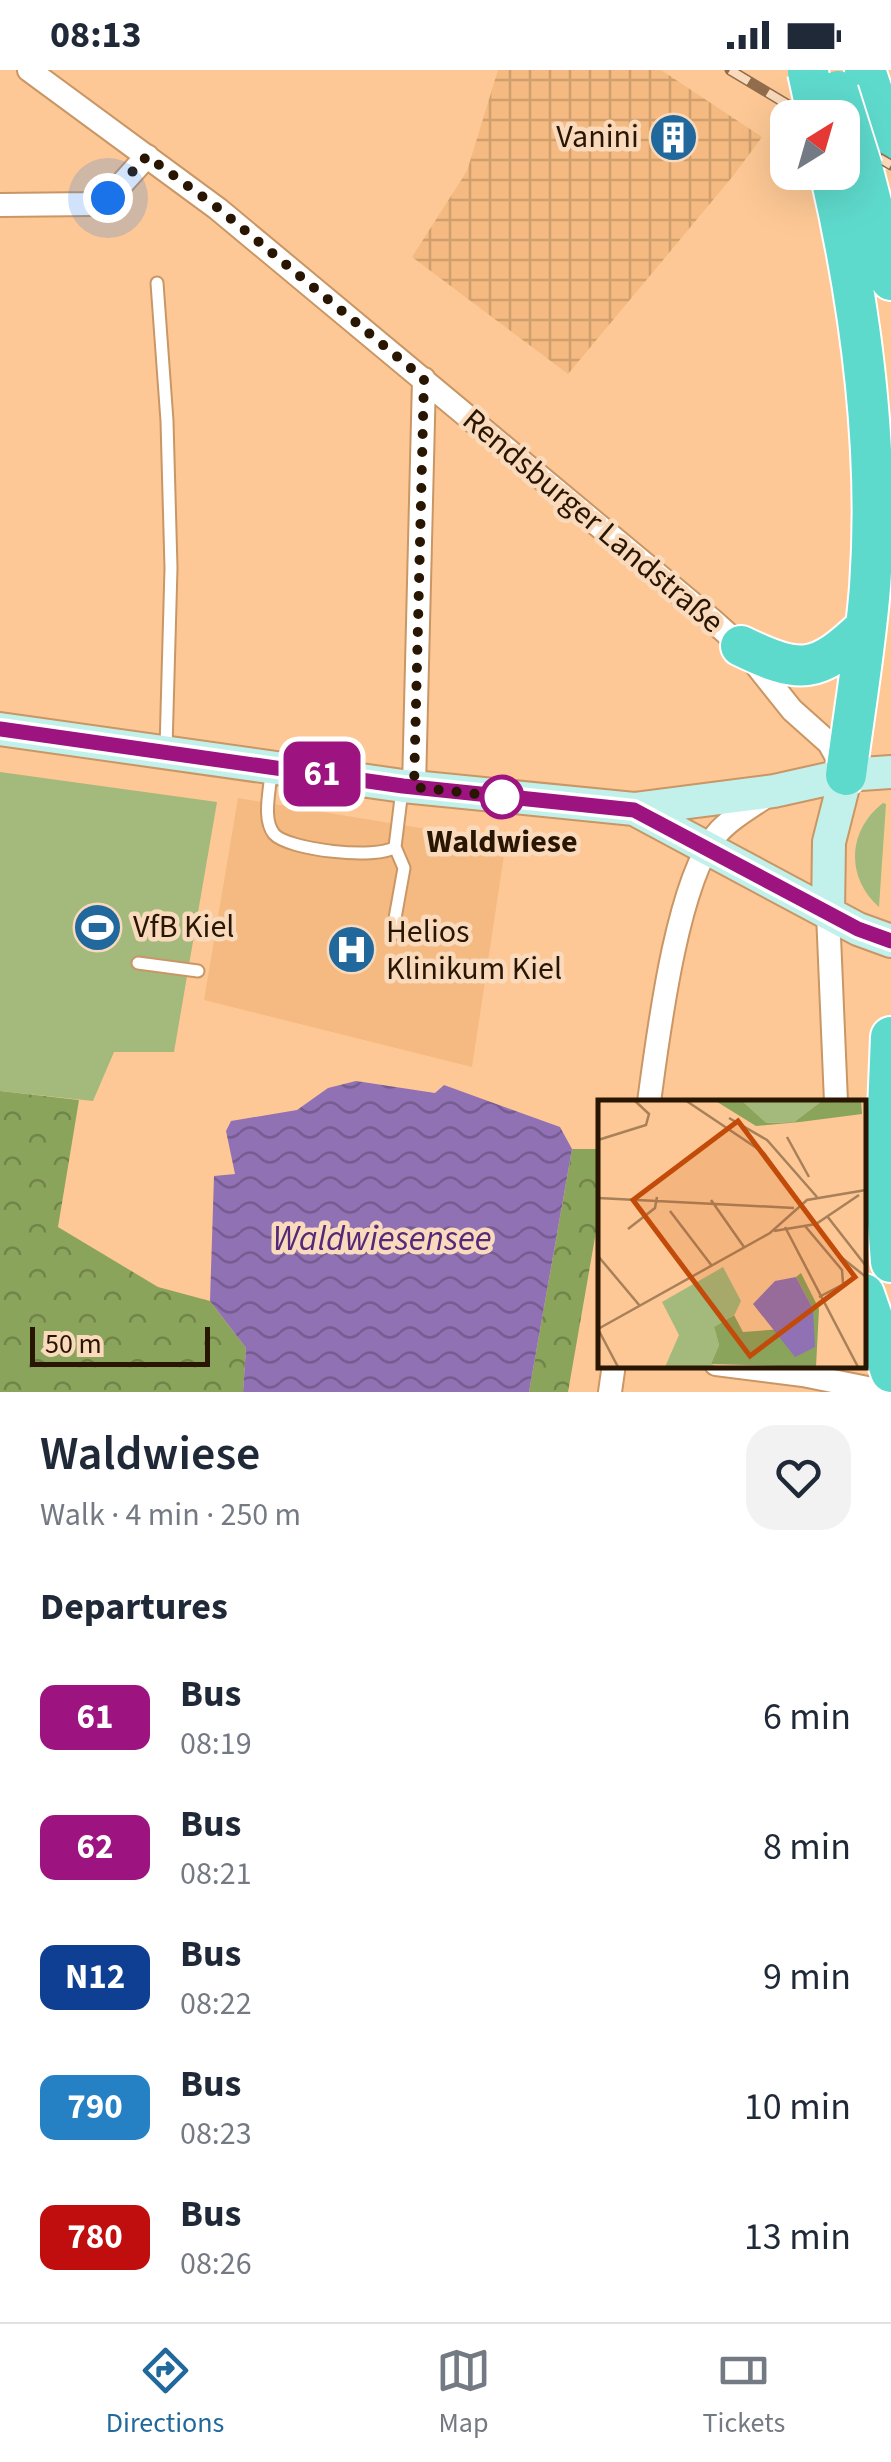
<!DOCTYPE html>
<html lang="en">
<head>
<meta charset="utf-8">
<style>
  body { margin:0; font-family:"Source Sans 3",sans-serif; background:#f2f2f3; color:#1f2937; height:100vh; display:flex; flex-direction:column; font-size:38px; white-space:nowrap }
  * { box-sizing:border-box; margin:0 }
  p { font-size:32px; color:#747a83 }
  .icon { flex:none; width:55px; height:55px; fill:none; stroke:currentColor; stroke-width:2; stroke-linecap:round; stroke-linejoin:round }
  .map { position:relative; height:1322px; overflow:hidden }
  .side { display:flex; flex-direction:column; background:#fff; flex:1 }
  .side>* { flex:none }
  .badge { padding:0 20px; border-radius:15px; font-size:35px; line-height:65px }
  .needle { width:65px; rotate:37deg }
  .controls { position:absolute; left:770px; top:30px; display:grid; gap:20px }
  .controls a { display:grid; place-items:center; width:90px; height:90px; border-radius:20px; background:#fff; box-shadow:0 10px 40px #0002; font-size:50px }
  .scale { position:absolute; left:30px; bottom:25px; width:180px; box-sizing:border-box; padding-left:10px; border:5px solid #281502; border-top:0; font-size:28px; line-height:35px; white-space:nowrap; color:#281502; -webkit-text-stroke:8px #fadabc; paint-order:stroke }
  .you { position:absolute; width:50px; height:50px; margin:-25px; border:8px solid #fff; border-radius:50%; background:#1a73e8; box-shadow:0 0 0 15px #1a73e833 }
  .map>.badge { position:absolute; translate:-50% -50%; box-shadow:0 0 0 5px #fff }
  h2 { padding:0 40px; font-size:38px; line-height:90px }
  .round { display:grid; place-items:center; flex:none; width:105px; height:105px; border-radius:30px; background:#f2f2f3 }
  .summary { display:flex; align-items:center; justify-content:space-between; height:170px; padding:0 40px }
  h1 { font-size:48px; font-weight:600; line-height:75px }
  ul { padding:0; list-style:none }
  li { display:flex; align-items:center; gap:30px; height:130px; padding:0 40px }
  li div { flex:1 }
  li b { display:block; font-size:38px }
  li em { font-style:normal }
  li .badge { min-width:110px; font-weight:700; text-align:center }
  .status { display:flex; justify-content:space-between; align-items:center; height:70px; padding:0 50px; background:#fff; direction:ltr }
  .status svg { height:28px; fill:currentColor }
  .tab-bar { display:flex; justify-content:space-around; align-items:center; height:140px; border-top:2px solid #e0e1e3; background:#fff; font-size:28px; color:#747a83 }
  .tab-bar a { display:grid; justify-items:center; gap:5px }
  .tab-bar .selected { color:#21699d }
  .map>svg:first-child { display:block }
</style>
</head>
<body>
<div class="status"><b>08:13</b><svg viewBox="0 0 49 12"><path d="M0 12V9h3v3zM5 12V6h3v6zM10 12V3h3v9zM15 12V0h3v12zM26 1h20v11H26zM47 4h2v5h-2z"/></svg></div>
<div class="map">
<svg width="891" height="1322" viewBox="0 0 891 1322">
  <defs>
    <pattern id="industrial-grid" width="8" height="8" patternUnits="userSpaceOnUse" patternTransform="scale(2.5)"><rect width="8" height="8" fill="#f4ba81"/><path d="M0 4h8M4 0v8" fill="none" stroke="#d19f6e"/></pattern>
    <pattern id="forest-crowns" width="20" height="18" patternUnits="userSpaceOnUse" patternTransform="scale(2.5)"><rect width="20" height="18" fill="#8aa45b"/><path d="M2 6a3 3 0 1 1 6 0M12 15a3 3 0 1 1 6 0" fill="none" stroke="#718449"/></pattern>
    <pattern id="water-waves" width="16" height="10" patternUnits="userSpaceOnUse" patternTransform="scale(2.5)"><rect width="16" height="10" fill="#9071b4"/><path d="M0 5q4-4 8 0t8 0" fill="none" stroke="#765c90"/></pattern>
  </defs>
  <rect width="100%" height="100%" fill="#fdc895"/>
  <!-- built -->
  <path fill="#f4ba81" d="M238,728l268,44 -34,225 -268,-67z"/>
  <!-- industrial -->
  <path fill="url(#industrial-grid)" d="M498,0h163l101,67 -29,39 -165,198 -156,-117 55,-86z"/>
  <!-- green -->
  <path fill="#a3ba7c" d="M0,702l217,30 -43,250h-60l-21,49 -93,-10z
    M883,733l3,1 -7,103c-34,-30 -31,-77 4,-104z"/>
  <!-- forest -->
  <path fill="url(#forest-crowns)" d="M0,1021l79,9 -21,127 100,60 52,14 36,47 -3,44h-243z
    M572,1079h29v54l-33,189h-39z"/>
  <!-- water -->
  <path fill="url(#water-waves)" d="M356,1011l79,12 9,-8 116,42 12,22 -43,243h-286l3,-44 -36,-47 4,-125 21,-2 -9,-43 5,-10 66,-11 31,-22z"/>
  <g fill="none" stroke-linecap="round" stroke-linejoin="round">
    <defs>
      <path id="service" d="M157,213l10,138 4,147 -5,180
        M271,702c-1,19 -9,47 3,62 14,16 103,26 121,13
        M392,865l12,-67 -9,-21 7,-57
        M138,893l60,8"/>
      <path id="minor" d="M29,0l189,139 494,411 29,26 51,64 37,33 16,29
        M0,135l93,-1 16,-6 38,-42
        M414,717l10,-408
        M828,843l8,189
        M649,1032c9,-65 27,-217 67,-267 14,-17 37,-29 55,-42
        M716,1294l87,11 84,17
        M610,1322l4,-28"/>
      <path id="secondary" d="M0,659l403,57 231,23 140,-18 72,-16 45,-3
        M634,739l224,120 33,12
        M828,843l1,-71 17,-67"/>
      <path id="trunk" d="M865,0l26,78
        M862,97l29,113
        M830,102c31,135 50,276 40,415 -5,63 -16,126 -24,188
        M741,576c60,29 76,28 125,-19
        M891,967l-6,147 6,78
        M864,1224l27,78"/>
    </defs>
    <!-- service casing -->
    <use href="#service" stroke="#c99665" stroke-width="15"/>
    <!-- minor casing -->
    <use href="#minor" stroke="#c99665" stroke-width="26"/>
    <!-- secondary casing -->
    <use href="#secondary" stroke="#c99665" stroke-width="36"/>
    <!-- trunk casing -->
    <use href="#trunk" stroke="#fff" stroke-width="44"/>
    <!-- service -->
    <use href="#service" stroke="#fff" stroke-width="11"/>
    <!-- minor -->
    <use href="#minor" stroke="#fff" stroke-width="22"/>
    <!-- secondary -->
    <use href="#secondary" stroke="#c2f1ec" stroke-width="32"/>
    <!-- trunk -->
    <use href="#trunk" stroke="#5edacc" stroke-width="40"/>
    <defs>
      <path id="rail" d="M730,0l80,48
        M799,25l39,23
        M842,66l49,29"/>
    </defs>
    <!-- rail casing -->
    <use href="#rail" stroke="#916d4b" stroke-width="11"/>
    <!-- rail -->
    <use href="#rail" stroke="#fadabc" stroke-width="8" stroke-dasharray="22" stroke-linecap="butt"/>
    <defs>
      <path id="trunk-bridge" d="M808,2l10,46
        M838,21l24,76"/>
    </defs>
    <!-- trunk-bridge casing -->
    <use href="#trunk-bridge" stroke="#fff" stroke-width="44" stroke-linecap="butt"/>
    <!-- trunk-bridge -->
    <use href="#trunk-bridge" stroke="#5edacc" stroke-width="40"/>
  </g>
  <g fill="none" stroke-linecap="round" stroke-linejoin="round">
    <defs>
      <path id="line" d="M0,659l403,57 231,24 224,119 33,12"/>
    </defs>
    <!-- line casing -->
    <use href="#line" stroke="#fff" stroke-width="22"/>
    <!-- line -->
    <use href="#line" stroke="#9d1380" stroke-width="15"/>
    <!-- walk -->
    <path stroke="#281502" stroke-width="10" stroke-dasharray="0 18" d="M108,128l39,-42 71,52 206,171 -10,408 88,10"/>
  </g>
  <!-- icons -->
  <defs>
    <symbol id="building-disc" viewBox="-11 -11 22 22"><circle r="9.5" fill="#21699d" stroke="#fadabc"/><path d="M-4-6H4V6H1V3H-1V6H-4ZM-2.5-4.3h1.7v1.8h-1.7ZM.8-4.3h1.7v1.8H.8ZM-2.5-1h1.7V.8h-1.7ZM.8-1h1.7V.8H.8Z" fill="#fff"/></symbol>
    <symbol id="stadium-disc" viewBox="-11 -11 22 22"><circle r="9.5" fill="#21699d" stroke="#fadabc"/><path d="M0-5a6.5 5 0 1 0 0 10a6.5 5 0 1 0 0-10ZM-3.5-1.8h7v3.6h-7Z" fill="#fff"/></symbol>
    <symbol id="hospital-disc" viewBox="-11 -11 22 22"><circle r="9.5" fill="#21699d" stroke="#fadabc"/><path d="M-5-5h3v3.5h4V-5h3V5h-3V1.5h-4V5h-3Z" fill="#fff"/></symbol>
  </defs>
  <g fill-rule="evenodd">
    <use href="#building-disc" x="646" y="40" width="55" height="55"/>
    <use href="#stadium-disc" x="70" y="830" width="55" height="55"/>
    <use href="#hospital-disc" x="324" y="852" width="55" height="55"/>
  </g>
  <!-- markers -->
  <circle fill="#fff" stroke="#9d1380" stroke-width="5" cx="502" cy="727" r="20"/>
  <g text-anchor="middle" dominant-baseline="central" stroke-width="9" stroke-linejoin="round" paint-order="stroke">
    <!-- poi labels -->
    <g font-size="32" fill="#281502" stroke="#fadabc" text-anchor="start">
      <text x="639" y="67" text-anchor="end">Vanini</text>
      <text x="133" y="857">VfB Kiel</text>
      <text x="386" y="862">Helios<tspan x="386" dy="37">Klinikum Kiel</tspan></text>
    </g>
    <!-- street labels -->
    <g font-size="32" fill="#281502" stroke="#fadabc">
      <text transform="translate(593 451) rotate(40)">Rendsburger Landstraße</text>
    </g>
    <!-- stop labels -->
    <g font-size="32" font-weight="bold" fill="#281502" stroke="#fadabc">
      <text x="502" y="772">Waldwiese</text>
    </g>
    <!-- water labels -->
    <g font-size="35" font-style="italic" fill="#54297a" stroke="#fadabc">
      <text x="382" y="1169">Waldwiesensee</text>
    </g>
  </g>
  <!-- overview -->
  <g transform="translate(598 1030)">
    <rect width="268" height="268" fill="#fdc895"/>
    <path d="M125,167l18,34 -6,13 -21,13 5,18 -8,19 8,3h-54l14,-32 -17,-33z" fill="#a3ba7c"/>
    <path d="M116,0h27l26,23 27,-1 29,-22h38l1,14 -62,8 -44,4zM203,173l18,36 -3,58 -105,-3 8,-19 -5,-18 20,-12 9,17 69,-5 1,-18 -17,-32z" fill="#8aa45b"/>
    <path d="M143,0h82l-29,22 -28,1z" fill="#a3ba7c"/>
    <path d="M198,177l17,32 2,38 -20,10 -42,-53 22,-23z" fill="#9071b4"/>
    <path fill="none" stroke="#a8805a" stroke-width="2.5" d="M87,0l79,53 72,100 30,24M131,18l38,22 50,57M189,37l22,40M0,40l48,-15 3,-11 -15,-14M0,98l196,10M113,100l33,47M72,111l42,55M229,116l39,50M207,126l37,44 1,13M187,127l73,140M30,129l27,-21 2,-11M176,131l42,-7 43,-29M0,156l42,50M221,197l38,-20M0,229l20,38M0,229l172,-96 37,-33 59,-10"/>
    <path fill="#c24b0a" fill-opacity="0.15" stroke="#c24b0a" stroke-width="5" d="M140,21l117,156 -105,79 -117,-156z"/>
    <rect width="268" height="268" fill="none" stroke="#281502" stroke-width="5"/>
  </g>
</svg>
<div class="controls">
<a><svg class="needle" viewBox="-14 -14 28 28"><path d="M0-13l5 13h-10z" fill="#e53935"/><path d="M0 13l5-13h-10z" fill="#747a83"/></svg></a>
</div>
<div class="scale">50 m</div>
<div class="you" style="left:108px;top:128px"></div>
<b class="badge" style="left:322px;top:704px;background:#9d1380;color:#fff">61</b>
</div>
<section class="side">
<div class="summary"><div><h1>Waldwiese</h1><p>Walk · 4 min · 250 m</p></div><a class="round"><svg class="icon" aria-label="heart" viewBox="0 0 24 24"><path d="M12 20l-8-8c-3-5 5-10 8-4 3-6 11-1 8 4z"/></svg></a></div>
<h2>Departures</h2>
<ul>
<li><span class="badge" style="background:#9d1380;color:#fff">61</span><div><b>Bus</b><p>08:19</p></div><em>6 min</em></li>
<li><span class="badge" style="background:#9d1380;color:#fff">62</span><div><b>Bus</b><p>08:21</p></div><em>8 min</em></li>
<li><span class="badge" style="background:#0f3f93;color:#fff">N12</span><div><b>Bus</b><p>08:22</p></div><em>9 min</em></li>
<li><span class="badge" style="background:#2581c4;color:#fff">790</span><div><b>Bus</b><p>08:23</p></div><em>10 min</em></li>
<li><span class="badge" style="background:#c00d0e;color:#fff">780</span><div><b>Bus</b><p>08:26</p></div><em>13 min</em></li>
</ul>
</section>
<nav class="tab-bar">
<a class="selected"><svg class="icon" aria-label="directions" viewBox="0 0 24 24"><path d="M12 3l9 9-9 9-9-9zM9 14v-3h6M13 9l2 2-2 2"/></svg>Directions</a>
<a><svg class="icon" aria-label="map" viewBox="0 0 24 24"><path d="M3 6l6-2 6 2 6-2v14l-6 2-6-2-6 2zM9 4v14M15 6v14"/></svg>Map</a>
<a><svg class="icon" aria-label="tickets" viewBox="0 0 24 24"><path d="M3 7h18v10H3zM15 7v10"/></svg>Tickets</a>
</nav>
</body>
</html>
